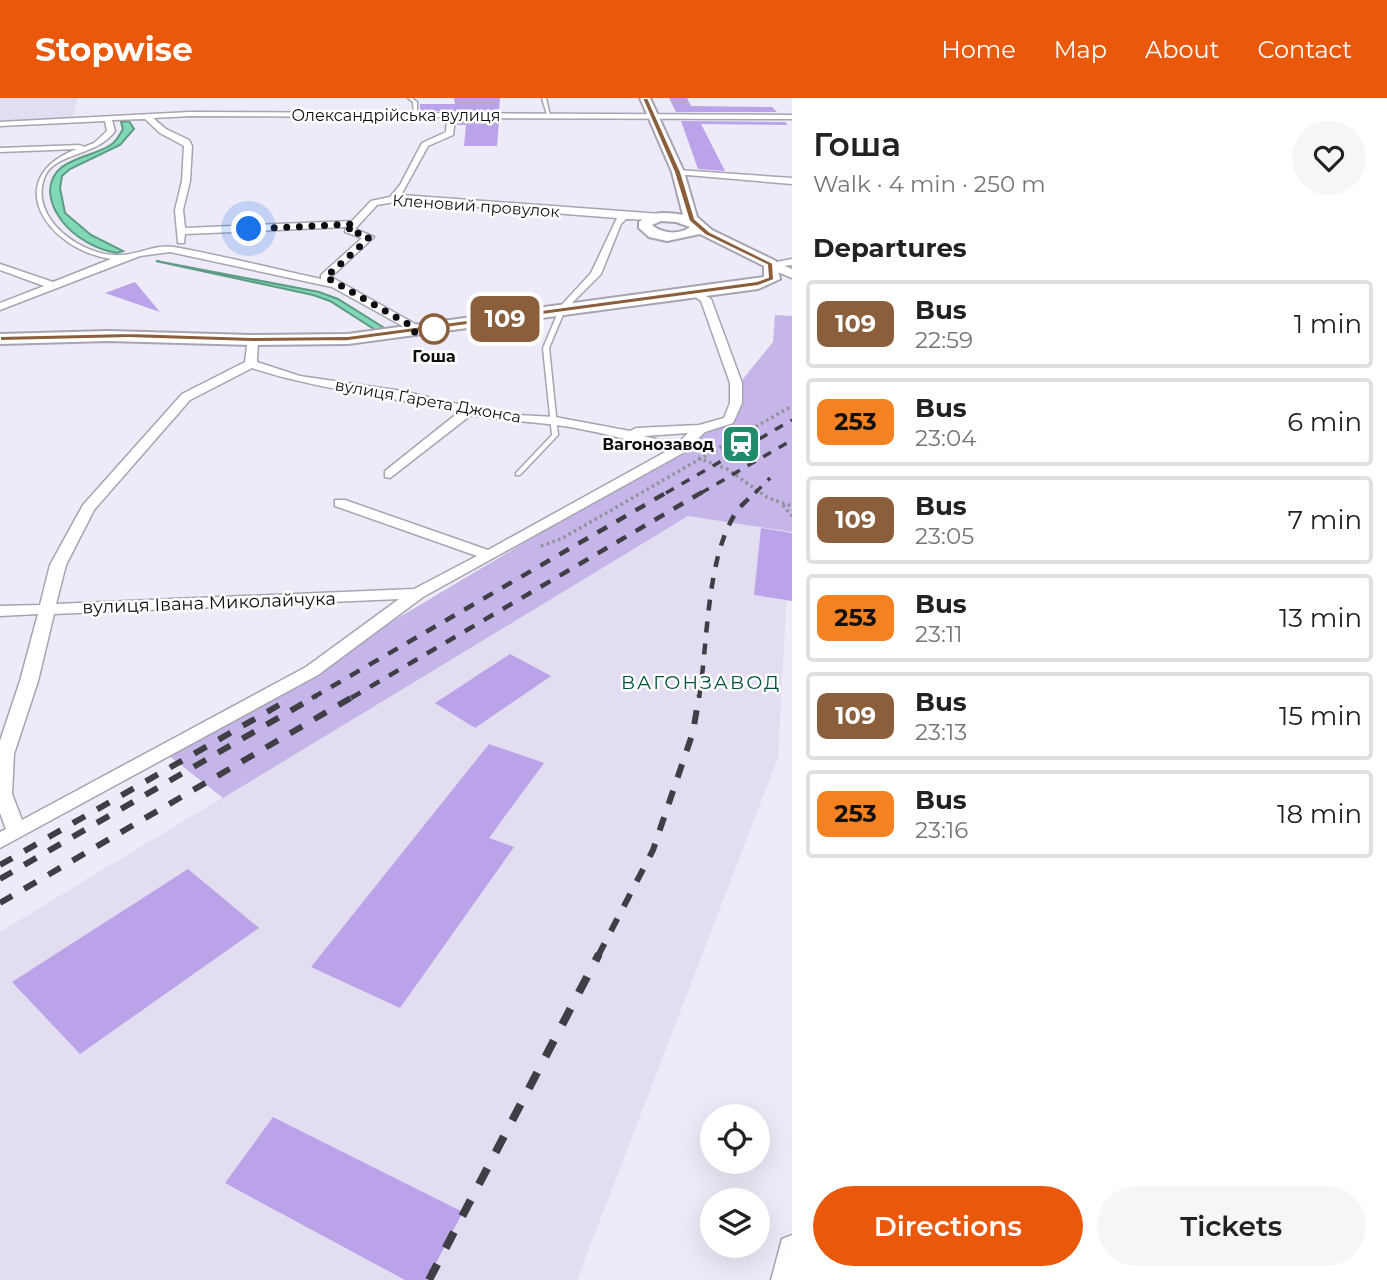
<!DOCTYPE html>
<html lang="en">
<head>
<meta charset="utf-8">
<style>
  body { margin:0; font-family:Montserrat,sans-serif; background:#f6f6f6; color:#222; height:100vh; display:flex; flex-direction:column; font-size:26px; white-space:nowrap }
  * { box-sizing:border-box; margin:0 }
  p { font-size:23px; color:#767676 }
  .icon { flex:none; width:38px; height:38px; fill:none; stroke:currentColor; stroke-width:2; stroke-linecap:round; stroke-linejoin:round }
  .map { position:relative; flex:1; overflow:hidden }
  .sheet { display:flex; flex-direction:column; background:#fff; width:595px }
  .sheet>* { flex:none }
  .badge { padding:0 14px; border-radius:10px; font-size:24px; line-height:46px }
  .fabs { position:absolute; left:700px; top:1006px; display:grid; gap:14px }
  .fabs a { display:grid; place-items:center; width:70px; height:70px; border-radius:50%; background:#fff; box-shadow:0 7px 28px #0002; font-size:35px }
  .you { position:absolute; width:35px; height:35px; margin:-18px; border:5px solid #fff; border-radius:50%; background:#1a73e8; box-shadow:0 0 0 10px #1a73e833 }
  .map>.badge { position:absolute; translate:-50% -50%; box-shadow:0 0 0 4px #fff }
  h2 { padding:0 21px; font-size:26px; line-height:63px }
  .round { display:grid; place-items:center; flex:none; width:74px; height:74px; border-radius:37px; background:#f6f6f6 }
  .head { display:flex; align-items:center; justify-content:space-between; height:119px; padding:0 21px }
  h1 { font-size:33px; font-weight:600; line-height:52px }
  .button { display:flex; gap:14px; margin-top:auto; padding:14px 21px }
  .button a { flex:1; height:80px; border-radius:42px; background:#ea580c; color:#fff; font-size:28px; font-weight:600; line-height:80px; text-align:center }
  .button a+a { background:#f6f6f6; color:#222 }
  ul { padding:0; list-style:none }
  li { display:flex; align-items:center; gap:21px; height:88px; margin:0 14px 10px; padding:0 7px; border:4px solid #e0e0e0; border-radius:7px }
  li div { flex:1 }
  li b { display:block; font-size:26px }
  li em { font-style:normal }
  li .badge { min-width:77px; font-weight:700; text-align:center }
  header { display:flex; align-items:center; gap:42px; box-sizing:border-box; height:98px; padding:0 35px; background:#ea580c; color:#fff }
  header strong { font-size:33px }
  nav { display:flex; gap:38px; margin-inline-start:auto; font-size:24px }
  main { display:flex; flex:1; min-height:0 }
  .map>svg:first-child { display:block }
</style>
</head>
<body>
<header>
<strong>Stopwise</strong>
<nav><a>Home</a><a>Map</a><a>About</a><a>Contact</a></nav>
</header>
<main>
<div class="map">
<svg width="792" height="1182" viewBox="0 0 792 1182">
  <rect width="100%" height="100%" fill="#eeeaf8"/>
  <!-- built -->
  <path fill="#e3ddf1" d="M0,0h77l-4,19 -73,4z
    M688,418l102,16 -12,226 -201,522h-577v-348z"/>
  <!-- green -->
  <path fill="#c6b5e9" d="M775,217l17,1v216l-104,-16 -465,282 -55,-43 532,-317 6,-8 29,-9 8,-42 30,-37z"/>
  <!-- water -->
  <path fill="#7fd8b6" stroke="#5d9b84" stroke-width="2" d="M129,23l5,8 -14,16 -50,24 -8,7 -2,12 5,25 26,22 32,16 -6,2c-20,-3 -43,-16 -55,-32 -7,-10 -11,-17 -12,-29 0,-33 37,-33 59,-46 7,-4 10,-10 14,-17l-2,-7z
    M156,163l163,31 19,7 51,32h-12l-47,-30 -17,-6z"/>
  <!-- building -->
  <path fill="#baa3e8" d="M454,0h46l-1,13h-79v-7h35z
    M669,0h18l4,8 81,1 5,5h-101z
    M457,23h42l-2,25h-33l2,-21h-9z
    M681,23l104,1 3,3 -87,-1 24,47 -27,-2z
    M135,184l25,30 -55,-19z
    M761,430l31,5v68l-38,-6z
    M510,556l41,22 -76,52 -40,-25z
    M489,646l55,19 -55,75 25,9 -114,161 -89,-41z
    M188,771l71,59 -179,126 -68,-72z
    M273,1019l190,95 -36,68h-22l-180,-97z"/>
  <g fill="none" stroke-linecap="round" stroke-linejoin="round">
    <defs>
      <path id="service" d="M408,0h4l5,4v15l-3,-1 -1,-14z
        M542,0h4l4,18 -3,-1z
        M562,210l3,2 -16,38 9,87 -38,40h-4v-2l36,-38 -9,-87 16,-38z"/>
      <path id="minor" d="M190,14l602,3v4l-337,-1 -2,17 -25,11 -27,49 260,19 5,3 -5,3 -35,-1 -5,5 -20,50 -39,39 -5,-3 34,-37 26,-55 -217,-17 -23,4 -22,24 19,8 -43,40 86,48 1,9h-8l-2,-5 -76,-42 -162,-35 -30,4 -140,54v-7l44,-17 -44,-16v-6l53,18 58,-23c-65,-10 -111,-81 -34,-110l-77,3v-4l80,-3 4,2 10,-4 13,-12 -2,-10 -105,5v-4zM190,18l257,1 -1,15 -24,11 -22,42 -10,12 -19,4 -19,20 -167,7 -2,-18 7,-29 2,-35 -3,-6 -23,-11 -13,-11zM145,21l15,14 24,13 -2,35 -7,29 3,33h6l1,-9 161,-7 -1,5 17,6 -41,37v4c-49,-11 -98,-23 -147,-32 -18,-3 -35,7 -52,8 -39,3 -95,-37 -77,-79 11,-24 51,-19 70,-45l-3,-11z
        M678,72l114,8v6l-117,-10z
        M792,161v6l-21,2 -5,-3z
        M694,191l17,10 31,84v20l-9,20 -28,9 -22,21 -260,144 -105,78 -318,173v-16l6,-3 -6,-16v-72l20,-60 18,-67 -38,2v-10l40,-1 10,-40 33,-60 99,-111 63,-32 3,-24 10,2 -1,22 43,14 102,15 99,23 54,3 75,14 6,-3 63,-3 25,-7 6,-15v-20l-29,-82 -12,-9zM252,270c67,22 138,28 207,44l-74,59v6l5,1 81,-63c29,6 56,6 85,10 38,5 74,15 111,26l-179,99 -143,-50h-10v6l142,50 -63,33 -358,15 10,-39 28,-55 96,-110zM688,335l-12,12 -32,-9zM399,501l-93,68 -284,153 -10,-26 2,-40 24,-73 16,-67z
        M792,1137v45h-21l11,-41z"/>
      <path id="tertiary" d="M771,162l21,9v9l-26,-11 -1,-3z"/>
      <path id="secondary" d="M640,0h10l34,74 13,45 15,13 64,31 4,18 -22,10 -410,55 -96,1 -144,-4 -108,3v-10l108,-3 144,4 96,-1 416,-57v-11l-64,-32 -33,7 -18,-4 -10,-9v-6c13,-11 28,-10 44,-7l-11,-43zM661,123l15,1 14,5c-10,8 -28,7 -38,-2z"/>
    </defs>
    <!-- service casing -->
    <use href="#service" stroke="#a7a3b0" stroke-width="3"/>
    <!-- minor casing -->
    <use href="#minor" stroke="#a7a3b0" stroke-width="3"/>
    <!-- tertiary casing -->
    <use href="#tertiary" stroke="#a7a3b0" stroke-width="3"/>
    <!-- secondary casing -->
    <use href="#secondary" stroke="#a7a3b0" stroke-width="4"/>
    <!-- path -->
    <path stroke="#929099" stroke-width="3.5" stroke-dasharray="2.5 3.5" stroke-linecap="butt" d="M698,360l29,11 41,29 24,8
      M783,407l9,11
      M541,448l20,-7 231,-133"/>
    <!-- service -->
    <use href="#service" fill="#fff" fill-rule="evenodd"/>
    <!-- minor -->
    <use href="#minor" fill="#fff" fill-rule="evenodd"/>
    <!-- tertiary -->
    <use href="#tertiary" fill="#fff" fill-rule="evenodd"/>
    <!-- secondary -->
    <use href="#secondary" fill="#fff" fill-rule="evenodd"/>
    <!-- rail-far3 -->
    <path stroke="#3f3e44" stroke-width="3.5" stroke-dasharray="9 9" stroke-linecap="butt" d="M666,395l126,-73
      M701,395l91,-53
      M755,395l15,-15"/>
    <!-- rail-far2 -->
    <path stroke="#3f3e44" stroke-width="4.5" stroke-dasharray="11 11" stroke-linecap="butt" d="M312,600l357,-207
      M351,600l353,-207
      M699,600c9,-54 7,-142 38,-187 5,-7 14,-14 20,-20"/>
    <!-- rail-far1 -->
    <path stroke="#3f3e44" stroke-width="6" stroke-dasharray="14 14" stroke-linecap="butt" d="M0,767l279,-160
      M0,781l316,-183
      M0,805l354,-207
      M598,858l55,-106 40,-118 6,-36"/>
    <!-- rail -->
    <path stroke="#3f3e44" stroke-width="8" stroke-dasharray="18 18" stroke-linecap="butt" d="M429,1182l170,-326"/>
  </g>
  <!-- line -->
  <path fill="#8b5e3c" stroke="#fff" stroke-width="2" d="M642,0h6l33,74 14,47 15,13 63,31 1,17 -16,6 -410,55 -96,1 -123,-4 -129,3v-5l129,-3 123,4 96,-1 409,-55 11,-4 -1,-12 -62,-30 -16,-14 -15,-49z"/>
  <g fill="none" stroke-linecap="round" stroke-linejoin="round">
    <!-- walk -->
    <path stroke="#0e0d11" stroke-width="7" stroke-dasharray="0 12.6" d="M249,131l106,-5 -7,6 21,7 -3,4 -40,36 87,50 1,5 30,-5 -10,2"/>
  </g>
  <!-- icons -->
  <defs>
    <symbol id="station-square" viewBox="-11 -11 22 22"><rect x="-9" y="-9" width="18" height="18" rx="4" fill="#218c6b" stroke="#fff"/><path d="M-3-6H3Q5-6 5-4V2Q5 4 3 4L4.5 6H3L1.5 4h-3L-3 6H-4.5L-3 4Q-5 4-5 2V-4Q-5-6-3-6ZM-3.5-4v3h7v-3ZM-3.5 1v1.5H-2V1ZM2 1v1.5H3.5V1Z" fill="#fff"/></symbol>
  </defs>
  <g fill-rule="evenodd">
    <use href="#station-square" x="719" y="324" width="44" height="44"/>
  </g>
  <!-- markers -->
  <circle fill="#fff" stroke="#8b5e3c" stroke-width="3.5" cx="434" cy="231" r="14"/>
  <g text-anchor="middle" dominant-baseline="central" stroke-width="5" stroke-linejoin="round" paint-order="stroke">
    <!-- far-street labels -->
    <g font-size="16" fill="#0e0d11" stroke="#fff">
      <text x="396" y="17">Олександрійська вулиця</text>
      <text transform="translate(476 108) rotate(4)">Кленовий провулок</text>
      <text transform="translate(428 303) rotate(10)">вулиця Ґарета Джонса</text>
    </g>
    <!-- far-stop labels -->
    <g font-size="16" font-weight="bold" fill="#0e0d11" stroke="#fff">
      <text x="434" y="258">Гоша</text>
    </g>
    <!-- far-poi labels -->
    <g font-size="16" font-weight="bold" fill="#0e0d11" stroke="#fff" text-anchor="end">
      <text x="714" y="346">Вагонозавод</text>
    </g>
    <!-- street labels -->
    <g font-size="18" fill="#0e0d11" stroke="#fff">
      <text transform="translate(209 505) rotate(-2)">вулиця Івана Миколайчука</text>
    </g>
    <!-- neighbourhood labels -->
    <g font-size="19" letter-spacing="2" fill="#00523c" stroke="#fff">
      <text x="701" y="584">ВАГОНЗАВОД</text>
    </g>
  </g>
</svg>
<div class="fabs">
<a><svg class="icon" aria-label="locate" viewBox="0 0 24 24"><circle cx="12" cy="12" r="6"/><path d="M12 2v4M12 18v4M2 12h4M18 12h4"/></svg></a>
<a><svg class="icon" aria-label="layers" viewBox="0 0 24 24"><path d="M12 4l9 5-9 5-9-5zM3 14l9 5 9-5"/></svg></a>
</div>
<div class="you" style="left:249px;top:131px"></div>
<b class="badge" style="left:505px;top:221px;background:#8b5e3c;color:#fff">109</b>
</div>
<section class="sheet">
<div class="head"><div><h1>Гоша</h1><p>Walk · 4 min · 250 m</p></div><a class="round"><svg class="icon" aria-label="heart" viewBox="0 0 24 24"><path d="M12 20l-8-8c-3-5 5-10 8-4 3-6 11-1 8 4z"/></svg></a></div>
<h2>Departures</h2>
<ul>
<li><span class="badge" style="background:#8b5e3c;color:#fff">109</span><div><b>Bus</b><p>22:59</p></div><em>1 min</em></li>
<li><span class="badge" style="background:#f58220;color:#111">253</span><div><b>Bus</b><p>23:04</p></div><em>6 min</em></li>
<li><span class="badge" style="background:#8b5e3c;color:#fff">109</span><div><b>Bus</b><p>23:05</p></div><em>7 min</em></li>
<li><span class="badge" style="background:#f58220;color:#111">253</span><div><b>Bus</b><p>23:11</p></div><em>13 min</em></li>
<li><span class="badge" style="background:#8b5e3c;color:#fff">109</span><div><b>Bus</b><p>23:13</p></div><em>15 min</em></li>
<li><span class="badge" style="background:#f58220;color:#111">253</span><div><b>Bus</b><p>23:16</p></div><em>18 min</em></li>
</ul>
<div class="button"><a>Directions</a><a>Tickets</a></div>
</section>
</main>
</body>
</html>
